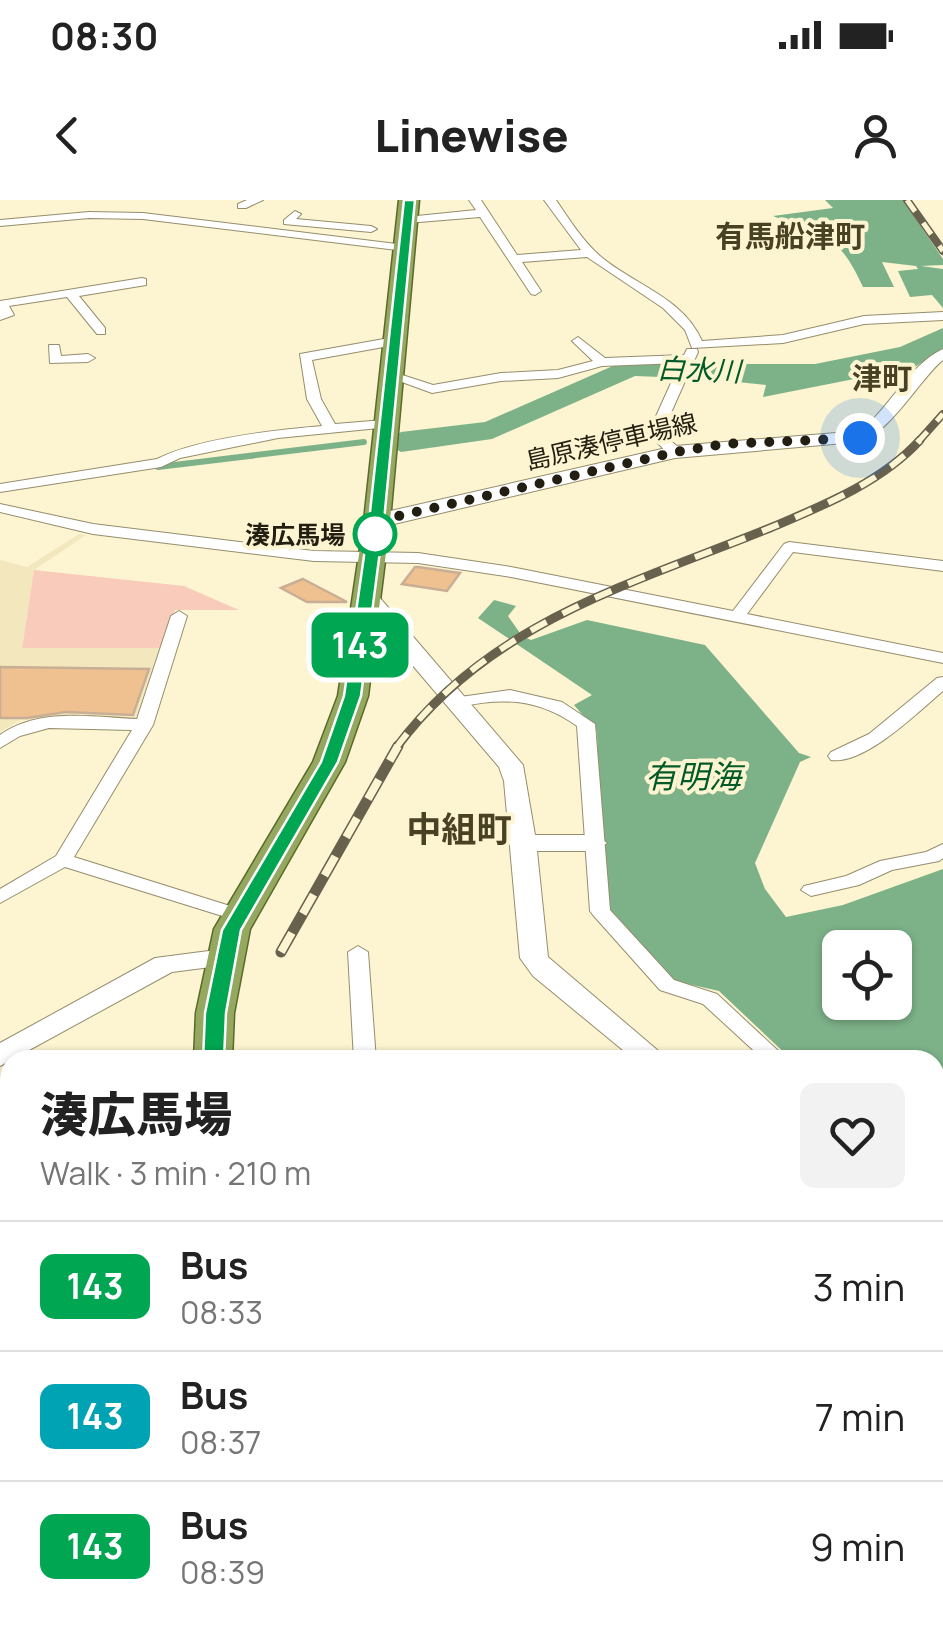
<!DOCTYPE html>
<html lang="en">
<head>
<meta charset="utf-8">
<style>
  body { margin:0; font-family:Manrope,"Noto Sans JP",sans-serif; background:#f2f2f2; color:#222; height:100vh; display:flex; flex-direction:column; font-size:38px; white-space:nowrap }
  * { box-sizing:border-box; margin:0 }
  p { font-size:32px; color:#767676 }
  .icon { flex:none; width:55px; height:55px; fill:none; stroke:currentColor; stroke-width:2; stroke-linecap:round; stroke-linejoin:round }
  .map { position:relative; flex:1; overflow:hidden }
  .side { position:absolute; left:0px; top:850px; width:945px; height:582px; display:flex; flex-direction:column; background:#fff; border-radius:30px 30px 0 0; box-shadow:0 2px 8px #0004 }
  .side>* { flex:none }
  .badge { padding:0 20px; border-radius:15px; font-size:35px; line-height:65px }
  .fabs { position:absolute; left:822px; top:730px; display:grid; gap:20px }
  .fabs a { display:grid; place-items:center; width:90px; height:90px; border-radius:15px; background:#fff; box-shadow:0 2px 8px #0004; font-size:50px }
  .you { position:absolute; width:50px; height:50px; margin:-25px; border:8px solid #fff; border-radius:50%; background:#1a73e8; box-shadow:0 0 0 15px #1a73e833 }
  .map>.badge { position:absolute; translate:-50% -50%; box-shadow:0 0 0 5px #fff }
  .round { display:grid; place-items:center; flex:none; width:105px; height:105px; border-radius:15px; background:#f2f2f2 }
  .head { display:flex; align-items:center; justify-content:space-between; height:170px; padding:0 40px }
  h1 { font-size:48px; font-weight:800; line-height:75px }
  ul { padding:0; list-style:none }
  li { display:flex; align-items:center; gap:30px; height:130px; padding:0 40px; border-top:2px solid #e0e0e0 }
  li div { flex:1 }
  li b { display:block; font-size:38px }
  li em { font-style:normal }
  li .badge { min-width:110px; font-weight:700; text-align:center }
  .status { display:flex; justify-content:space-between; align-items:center; height:70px; padding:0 50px; background:#fff; direction:ltr }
  .status svg { height:28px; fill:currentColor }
  header { display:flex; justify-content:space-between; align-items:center; height:130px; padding:0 40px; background:#fff; font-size:45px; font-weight:800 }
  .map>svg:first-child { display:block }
</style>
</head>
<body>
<div class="status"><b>08:30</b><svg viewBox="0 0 49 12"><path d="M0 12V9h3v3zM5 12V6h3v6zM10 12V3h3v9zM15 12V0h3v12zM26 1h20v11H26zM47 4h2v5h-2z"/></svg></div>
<header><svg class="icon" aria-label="back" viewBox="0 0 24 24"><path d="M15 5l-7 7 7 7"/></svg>Linewise<svg class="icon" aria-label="person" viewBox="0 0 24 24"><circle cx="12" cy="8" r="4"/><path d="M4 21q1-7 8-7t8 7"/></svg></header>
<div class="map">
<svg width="943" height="1432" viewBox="0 0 943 1432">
  <rect width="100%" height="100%" fill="#fdf4d1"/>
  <!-- built -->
  <path fill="#f3e8bd" d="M79,334l7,1 -52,35 -12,77 140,1 -27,74 -114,-2 -21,12v-172l27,7z"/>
  <!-- green -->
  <path fill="#f9cbba" d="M34,370l150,16 55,24h-64l-13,38h-140z"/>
  <!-- water -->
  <path fill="#7db289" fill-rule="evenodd" d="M825,0h78l40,59v6l-22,1 22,3v39l-11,-13 -22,2 -12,-26 20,-2 -2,-3 -34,-4 12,25h-31c-25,-54 -37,-49 -90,-71l60,-8z
    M943,128v20l-28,19 -152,30 3,-12 -57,-6 -1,-6 -18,-2v-6l9,-1h116l85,-17z
    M494,400l22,6 -8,10 14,20 9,4 56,-20 118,25 94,108 12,4 -11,5 -45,101 10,26 21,28 57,-12 100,-36v381l-8,-7v-183h-143l-73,-69 -44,-10 -73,-74 -5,-175 -23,-27 18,-10 -114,-77zM840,748h55v54h-55z
    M495,1422h252l12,10h-269z"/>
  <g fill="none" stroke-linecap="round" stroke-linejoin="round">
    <!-- stream -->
    <path stroke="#7db289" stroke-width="6" d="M158,267l206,-25"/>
    <!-- river -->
    <path fill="#7db289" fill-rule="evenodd" d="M631,158l108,4 15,9 -15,9 -104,-4 -143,63 -91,13 -16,-10 16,-10 84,-10z"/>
  </g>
  <!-- building -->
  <path fill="#efc191" stroke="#c8ae94" stroke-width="2.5" d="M415,367h3l42,6 -13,18 -45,-7z
    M303,379l44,23h-40l-26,-14z
    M0,467l149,2 -16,46 -67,-3 -39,6h-27z"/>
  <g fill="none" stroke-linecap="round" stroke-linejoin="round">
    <defs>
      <path id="minor" d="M247,0h16l-17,8h-8v-4z
        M469,0h12l36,55 64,-5 -37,-50h12c13,19 26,40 44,56 34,29 83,41 102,85l81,-6 81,-19 79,-4v8l-79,4 -81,19 -91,5 -7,-18 -22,-22 -76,-51 -65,5 19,29 -6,4 -4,-1 -51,-77 -73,6 -6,-3 6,-3 69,-7z
        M295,11l6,3 -5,5 75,7 6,3 -6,3 -87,-8v-4z
        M89,12l54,1 262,32 6,3 -6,3 -262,-32 -54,-1 -89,8v-6z
        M142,78l4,1v6l-67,11 26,32v6h-8l-30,-37 -58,9 5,9 -14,5v-19z
        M395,137l5,1v6l-88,16 9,39 14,25 49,-4 5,1v6l-111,11 -98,20 -19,9 -161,25v-8l157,-25c41,-21 119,-29 165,-33l-15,-27 -7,-45z
        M578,137l27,21 79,-3 3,-6h10l1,3 -36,81 18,16v6h-10l-22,-21 32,-71 -78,3 -44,12 -57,3 -69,12 -49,-18 7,-4 43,14 68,-12 57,-3 35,-9 -21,-20z
        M49,145h10l2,11 27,-2 7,4 -7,4 -38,1z
        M943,149v11c-23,18 -58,82 -87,80v-6c33,-23 51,-68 87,-85z
        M0,304l93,20 221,27 104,2 93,14 222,44 51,-67 5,-2 154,19v10l-150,-19 -46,62 196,39v10l-432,-86 -93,-14 -104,-2 -221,-27 -93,-22z
        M179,411l8,5 -34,109 -79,132 172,54 3,4 -10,6 -7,-2 -167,-52 -65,36v-14l56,-33 76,-126 -83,-2 -29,8 -20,12v-13c39,-28 93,-18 137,-16l34,-103z
        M943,477v14c-25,21 -78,74 -112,69l-3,-4 3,-4 38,-18 68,-56z
        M510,490l52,12 33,22 15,186 64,70 43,14 71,66h-24l-61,-56 -43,-14 -67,-75 -3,-4 -13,-185c-38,-27 -73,-29 -118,-19l-9,-5 3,-4z
        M943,644v14l-4,3 -47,9 -33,15 -48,11 -10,-6 3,-4 42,-10 34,-15 46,-9z
        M358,746l10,6 8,108h-22l-6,-108z
        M935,1051l8,3v23l-8,-2z
        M10,1184v34l-10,4v-34z
        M935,1187l8,2v26l-8,-2z
        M943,1375v27l-8,3v-27z
        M312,1422h29l-2,10h-28z
        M438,1422h29l-4,10h-28z
        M752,1422h36l5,10h-36z"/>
      <path id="tertiary" d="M366,389l8,2 149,174 12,70h59l13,8 -13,8h-57l11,106 121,103h-34l-102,-84 -13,-18 -16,-177 -5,-14 -141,-166v-10z
        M224,749l10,3 4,6 -4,6 -62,8 -172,94v-23l155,-85z
        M187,1422h53l-5,10h-53z"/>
      <path id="secondary" d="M861,231l11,6 -4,4 -193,17 -298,70 -11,-7 11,-7 298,-68z"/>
      <path id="trunk" d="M399,0h20l-29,321 -22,175 -23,66 -95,167 -16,84 -2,47h-38l2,-47 18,-84 99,-167 25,-66 26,-175z
        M160,1422h50l-1,10h-50z"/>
    </defs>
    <!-- minor casing -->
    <use href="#minor" stroke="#958d6d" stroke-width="2"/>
    <!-- tertiary casing -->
    <use href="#tertiary" stroke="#958d6d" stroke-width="2"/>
    <!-- secondary casing -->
    <use href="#secondary" stroke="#958d6d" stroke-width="2"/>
    <!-- trunk casing -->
    <use href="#trunk" stroke="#5b692b" stroke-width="3"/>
    <!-- minor -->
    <use href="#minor" fill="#fff" fill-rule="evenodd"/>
    <!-- tertiary -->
    <use href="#tertiary" fill="#fff" fill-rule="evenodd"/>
    <!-- secondary -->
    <use href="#secondary" fill="#fff" fill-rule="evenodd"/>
    <!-- trunk -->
    <use href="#trunk" fill="#94a860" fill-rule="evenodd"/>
    <defs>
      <path id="rail-far3" d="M907,0l36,51
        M918,242l25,-28"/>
      <path id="rail-far2" d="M396,548c93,-126 236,-164 374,-220 52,-22 112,-46 150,-88"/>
      <path id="rail-far1" d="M281,752l117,-206"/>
      <path id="rail" d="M0,1032l10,-9"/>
    </defs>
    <!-- rail-far3 casing -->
    <use href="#rail-far3" stroke="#67614d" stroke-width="8"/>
    <!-- rail-far2 casing -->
    <use href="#rail-far2" stroke="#67614d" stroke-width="9"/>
    <!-- rail-far1 casing -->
    <use href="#rail-far1" stroke="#67614d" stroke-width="11"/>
    <!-- rail casing -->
    <use href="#rail" stroke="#67614d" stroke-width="14"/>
    <!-- rail-far3 -->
    <use href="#rail-far3" stroke="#fdf4d1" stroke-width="5" stroke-dasharray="14" stroke-linecap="butt"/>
    <!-- rail-far2 -->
    <use href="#rail-far2" stroke="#fdf4d1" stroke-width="6" stroke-dasharray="18" stroke-linecap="butt"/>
    <!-- rail-far1 -->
    <use href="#rail-far1" stroke="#fdf4d1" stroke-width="8" stroke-dasharray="22" stroke-linecap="butt"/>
    <!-- rail -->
    <use href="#rail" stroke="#fdf4d1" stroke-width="10" stroke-dasharray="29" stroke-linecap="butt"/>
  </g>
  <!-- line -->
  <path fill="#00a651" stroke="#fff" stroke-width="2.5" d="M404,0h11l-31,321 -23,175 -23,66 -97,168 -15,83 -2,47 -11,7 -10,-7 2,-47 17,-83 99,-168 23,-66 25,-175z"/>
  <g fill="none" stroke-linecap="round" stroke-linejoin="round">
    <!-- walk -->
    <path stroke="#221e11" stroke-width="10" stroke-dasharray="0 18" d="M375,334l2,-13 299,-69 48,-8 136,-6"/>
  </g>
  <!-- markers -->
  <circle fill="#fff" stroke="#00a651" stroke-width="5" cx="375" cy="334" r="20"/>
  <g text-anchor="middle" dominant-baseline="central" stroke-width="8" stroke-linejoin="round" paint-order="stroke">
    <!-- far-street labels -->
    <g font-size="25" fill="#221e11" stroke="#fdf4d1">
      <text transform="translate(611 241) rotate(-13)">島原湊停車場線</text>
    </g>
    <!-- far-stop labels -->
    <g font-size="25" font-weight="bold" fill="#221e11" stroke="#fdf4d1" text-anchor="end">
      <text x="345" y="334">湊広馬場</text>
    </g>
    <!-- far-water labels -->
    <g font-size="28" font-style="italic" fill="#005b28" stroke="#fdf4d1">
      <text transform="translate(699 169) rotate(2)">白水川</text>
    </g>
    <!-- far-quarter labels -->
    <g font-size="30" font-weight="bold" fill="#494123" stroke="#fdf4d1">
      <text x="790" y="35">有馬船津町</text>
      <text x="882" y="177">津町</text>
    </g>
    <!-- water labels -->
    <g font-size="32" font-style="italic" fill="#005b28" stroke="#fdf4d1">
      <text x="693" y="576">有明海</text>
    </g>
    <!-- quarter labels -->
    <g font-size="35" font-weight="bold" fill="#494123" stroke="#fdf4d1">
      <text x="459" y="629">中組町</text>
    </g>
  </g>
</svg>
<div class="fabs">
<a><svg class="icon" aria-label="locate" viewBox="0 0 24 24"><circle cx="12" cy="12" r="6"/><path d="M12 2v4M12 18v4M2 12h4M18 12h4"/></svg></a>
</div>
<div class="you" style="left:860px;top:238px"></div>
<b class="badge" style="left:360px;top:445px;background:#00a651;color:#fff">143</b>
<section class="side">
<div class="head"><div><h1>湊広馬場</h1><p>Walk · 3 min · 210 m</p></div><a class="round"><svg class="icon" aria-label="heart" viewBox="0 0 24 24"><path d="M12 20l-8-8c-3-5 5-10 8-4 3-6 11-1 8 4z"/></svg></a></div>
<ul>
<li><span class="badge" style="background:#00a651;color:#fff">143</span><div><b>Bus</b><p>08:33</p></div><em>3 min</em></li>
<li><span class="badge" style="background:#00a3b4;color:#fff">143</span><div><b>Bus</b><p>08:37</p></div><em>7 min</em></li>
<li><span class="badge" style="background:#00a651;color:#fff">143</span><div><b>Bus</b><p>08:39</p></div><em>9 min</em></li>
</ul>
</section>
</div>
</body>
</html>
